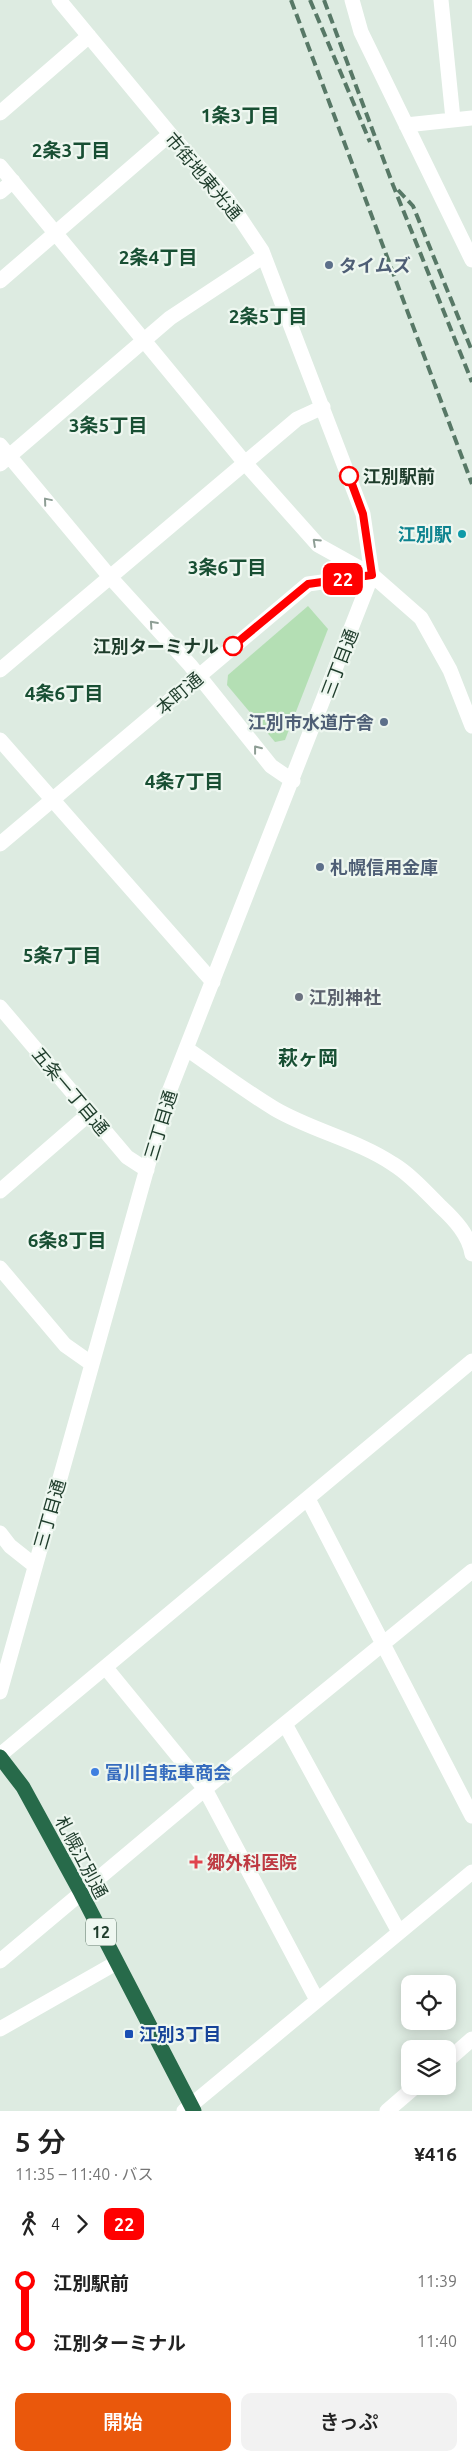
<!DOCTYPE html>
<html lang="ja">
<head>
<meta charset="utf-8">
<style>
  body { margin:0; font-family:Ubuntu,"Noto Sans JP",sans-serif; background:#f2f2f2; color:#222; height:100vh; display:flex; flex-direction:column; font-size:19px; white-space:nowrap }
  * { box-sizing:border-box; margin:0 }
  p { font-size:16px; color:#767676 }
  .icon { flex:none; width:28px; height:28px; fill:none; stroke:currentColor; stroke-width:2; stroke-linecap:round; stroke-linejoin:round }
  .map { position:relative; height:2111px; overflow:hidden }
  .panel { display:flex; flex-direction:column; background:#fff; flex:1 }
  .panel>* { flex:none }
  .badge { padding:0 10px; border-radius:8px; font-size:18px; line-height:32px }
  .tools { position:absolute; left:401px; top:1975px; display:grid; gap:10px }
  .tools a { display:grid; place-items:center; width:55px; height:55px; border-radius:10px; background:#fff; box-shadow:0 2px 12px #0003; font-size:25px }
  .map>.badge { position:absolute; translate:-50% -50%; box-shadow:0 0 0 2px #fff }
  .legs { display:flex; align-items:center; gap:8px; height:55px; padding:0 15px; font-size:16px }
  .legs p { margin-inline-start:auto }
  .overview { display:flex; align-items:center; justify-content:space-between; height:85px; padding:0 15px }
  h1 { font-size:28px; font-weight:600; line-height:38px }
  .cta { display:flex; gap:10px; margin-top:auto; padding:10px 15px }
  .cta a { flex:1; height:58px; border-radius:10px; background:#ea580c; color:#fff; font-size:20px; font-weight:600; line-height:58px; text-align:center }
  .cta a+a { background:#f2f2f2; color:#222 }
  ul { padding:0 15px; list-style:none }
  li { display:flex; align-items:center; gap:18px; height:60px; font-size:19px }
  li i { display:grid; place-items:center; width:8px; height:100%; margin:0 6px; background:currentColor }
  li i::after { content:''; width:12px; height:12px; margin:-6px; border:4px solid; border-radius:50%; background:#fff }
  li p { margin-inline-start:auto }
  li:first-child i { background:linear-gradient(#0000 50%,currentColor 0) }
  li:last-child i { background:linear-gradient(currentColor 50%,#0000 0) }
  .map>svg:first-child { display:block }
</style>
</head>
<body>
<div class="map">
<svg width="472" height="2111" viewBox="0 0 472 2111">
  <rect width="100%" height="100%" fill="#ddebe1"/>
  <!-- green -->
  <path fill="#b4dfb4" d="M308,606l20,23 -43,111 -10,2 -48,-57 1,-10z"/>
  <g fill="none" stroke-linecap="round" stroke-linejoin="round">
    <!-- minor -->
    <path stroke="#fff" stroke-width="15" d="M352,0l9,32 111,228
      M441,0l12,119
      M0,113l89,-77
      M406,125l66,-7
      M0,166l245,297 73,82 54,30 49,43 29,52 22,56
      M0,192l13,-11
      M0,281l170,-147
      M0,445l110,132 80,88 81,101 22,15
      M0,464l170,-146 94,-62
      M0,670l297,-251 26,-12
      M0,740l213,242
      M0,844l308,-260 64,-9
      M0,1007l127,150 20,13
      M187,1049c29,20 58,42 88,60 38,22 82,31 118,55 18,11 33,28 48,43 14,13 28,28 31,47
      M0,1191l90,-78
      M0,1268l65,77 27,19
      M308,1499l164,317
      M0,1533l10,13 24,19
      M106,1668l99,121 112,211
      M0,1692l167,-595 205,-522 -9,-61 -101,-263 -34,-51 -58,-66 -111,-134
      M285,1724l114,208
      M0,1755l472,-394
      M0,1961l205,-172 267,-218
      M0,2029l116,-66
      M448,2060l24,-21
      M184,2111l288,-239
      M387,2111l29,-25"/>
    <!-- highway -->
    <path stroke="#276a4a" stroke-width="15" d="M0,1757l23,30 58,106 113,218"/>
    <!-- rail -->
    <path stroke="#577866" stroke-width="4" stroke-dasharray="10 5" stroke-linecap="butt" d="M291,0l181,484
      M310,0l60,142
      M324,0l69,185 79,197
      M398,190l15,16 59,145"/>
  </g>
  <!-- one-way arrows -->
  <defs><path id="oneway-chevron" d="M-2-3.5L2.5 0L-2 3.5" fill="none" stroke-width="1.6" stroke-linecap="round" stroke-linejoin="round" transform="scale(1.25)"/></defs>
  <g stroke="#8e9e95">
    <use href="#oneway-chevron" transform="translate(47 501) rotate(-130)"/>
    <use href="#oneway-chevron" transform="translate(316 542) rotate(-137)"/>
    <use href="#oneway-chevron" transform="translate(153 624) rotate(-132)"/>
    <use href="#oneway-chevron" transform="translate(257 749) rotate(-128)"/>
  </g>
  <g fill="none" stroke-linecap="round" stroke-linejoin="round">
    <defs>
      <path id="line-1" d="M233,646l75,-62 64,-9 -9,-61 -14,-38"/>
    </defs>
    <!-- line-1 casing -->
    <use href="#line-1" stroke="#fff" stroke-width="11"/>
    <!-- line-1 -->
    <use href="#line-1" stroke="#f00" stroke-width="8"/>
  </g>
  <!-- markers -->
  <g fill="#5c6f8a" stroke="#eef7f0" stroke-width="2">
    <circle cx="329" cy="265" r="5"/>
    <circle cx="384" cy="722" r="5"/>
    <circle cx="320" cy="867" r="5"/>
  </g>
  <g fill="#fff" stroke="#f00" stroke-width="2.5">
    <circle cx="349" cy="476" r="9"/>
    <circle cx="233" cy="646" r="9"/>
  </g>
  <circle fill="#0f9aa8" stroke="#eef7f0" stroke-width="2" cx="462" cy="534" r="5"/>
  <circle fill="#6b7280" stroke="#eef7f0" stroke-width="2" cx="299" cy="997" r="5"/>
  <circle fill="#3f7fe0" stroke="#eef7f0" stroke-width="2" cx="95" cy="1772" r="5"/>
  <path fill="#e0444e" stroke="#eef7f0" stroke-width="2" d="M193.5 1854.5h5v5h5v5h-5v5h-5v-5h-5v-5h5z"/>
  <rect fill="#1a4fb4" stroke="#eef7f0" stroke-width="2" x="124" y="2029" width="10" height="10" rx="2.5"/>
  <g text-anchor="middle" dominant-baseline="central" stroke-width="4.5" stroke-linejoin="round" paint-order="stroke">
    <!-- shield labels -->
    <rect fill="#eef7f0" stroke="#5c7466" stroke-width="1" x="86" y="1918.5" width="30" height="27" rx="4"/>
    <g font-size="16" font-weight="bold" fill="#1e3c2b">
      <text x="101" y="1932">12</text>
    </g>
    <!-- street labels -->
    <g font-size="18" fill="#1e3c2b" stroke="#eef7f0">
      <text transform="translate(204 176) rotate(50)">市街地東光通</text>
      <text transform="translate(339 663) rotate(-69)">三丁目通</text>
      <text transform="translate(179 693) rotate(-40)">本町通</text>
      <text transform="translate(71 1091) rotate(50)">五条一丁目通</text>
      <text transform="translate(160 1125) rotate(-73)">三丁目通</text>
      <text transform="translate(49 1514) rotate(-74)">三丁目通</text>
      <text transform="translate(82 1857) rotate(62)">札幌江別通</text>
    </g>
    <!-- service labels -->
    <g font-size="18" font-weight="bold" fill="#4e5e75" stroke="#eef7f0" text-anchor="start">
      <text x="339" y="265">タイムズ</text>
      <text x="374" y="722" text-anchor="end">江別市水道庁舎</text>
      <text x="330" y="867">札幌信用金庫</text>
    </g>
    <!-- stop labels -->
    <g font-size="18" font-weight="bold" fill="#1e3c2b" stroke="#eef7f0" text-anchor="start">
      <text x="363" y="476">江別駅前</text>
      <text x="219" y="646" text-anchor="end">江別ターミナル</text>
    </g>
    <!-- culture labels -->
    <g font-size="18" font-weight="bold" fill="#0d838f" stroke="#eef7f0" text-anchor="end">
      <text x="452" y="534">江別駅</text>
    </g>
    <!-- worship labels -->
    <g font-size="18" font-weight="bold" fill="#5b616d" stroke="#eef7f0" text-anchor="start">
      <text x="309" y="997">江別神社</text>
    </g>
    <!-- shop labels -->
    <g font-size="18" font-weight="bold" fill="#366cbe" stroke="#eef7f0" text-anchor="start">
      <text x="105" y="1772">富川自転車商会</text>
    </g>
    <!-- health labels -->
    <g font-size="18" font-weight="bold" fill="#be3a42" stroke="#eef7f0" text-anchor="start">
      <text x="207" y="1862">郷外科医院</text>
    </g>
    <!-- transit labels -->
    <g font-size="18" font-weight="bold" fill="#164399" stroke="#eef7f0" text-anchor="start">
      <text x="139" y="2034">江別3丁目</text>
    </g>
    <!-- neighbourhood labels -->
    <g font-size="19" font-weight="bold" fill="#184f33" stroke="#eef7f0">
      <text x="240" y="115">1条3丁目</text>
      <text x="71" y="150">2条3丁目</text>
      <text x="158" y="257">2条4丁目</text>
      <text x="268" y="316">2条5丁目</text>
      <text x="108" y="425">3条5丁目</text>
      <text x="227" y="567">3条6丁目</text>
      <text x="64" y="693">4条6丁目</text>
      <text x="184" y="781">4条7丁目</text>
      <text x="62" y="955">5条7丁目</text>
      <text x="67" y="1240">6条8丁目</text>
    </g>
    <!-- quarter labels -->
    <g font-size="20" font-weight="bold" fill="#184f33" stroke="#eef7f0">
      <text x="308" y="1057">萩ヶ岡</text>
    </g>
  </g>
</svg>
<div class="tools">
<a><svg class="icon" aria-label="locate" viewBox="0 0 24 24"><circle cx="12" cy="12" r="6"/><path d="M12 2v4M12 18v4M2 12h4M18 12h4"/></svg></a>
<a><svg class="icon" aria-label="layers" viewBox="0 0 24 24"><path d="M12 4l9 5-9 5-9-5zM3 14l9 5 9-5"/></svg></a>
</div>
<b class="badge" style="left:343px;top:579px;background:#f00;color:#fff">22</b>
</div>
<section class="panel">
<div class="overview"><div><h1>5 分</h1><p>11:35 – 11:40 · バス</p></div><b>¥416</b></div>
<div class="legs"><svg class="icon" aria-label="walk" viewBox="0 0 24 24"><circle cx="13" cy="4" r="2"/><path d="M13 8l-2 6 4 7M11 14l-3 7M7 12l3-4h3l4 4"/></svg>4<svg class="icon" aria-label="forward" viewBox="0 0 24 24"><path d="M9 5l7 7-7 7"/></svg><b class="badge" style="background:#f00;color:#fff">22</b></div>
<ul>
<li><i style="color:#f00"></i><b>江別駅前</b><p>11:39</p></li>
<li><i style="color:#f00"></i><b>江別ターミナル</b><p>11:40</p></li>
</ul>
<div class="cta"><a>開始</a><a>きっぷ</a></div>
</section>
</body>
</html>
